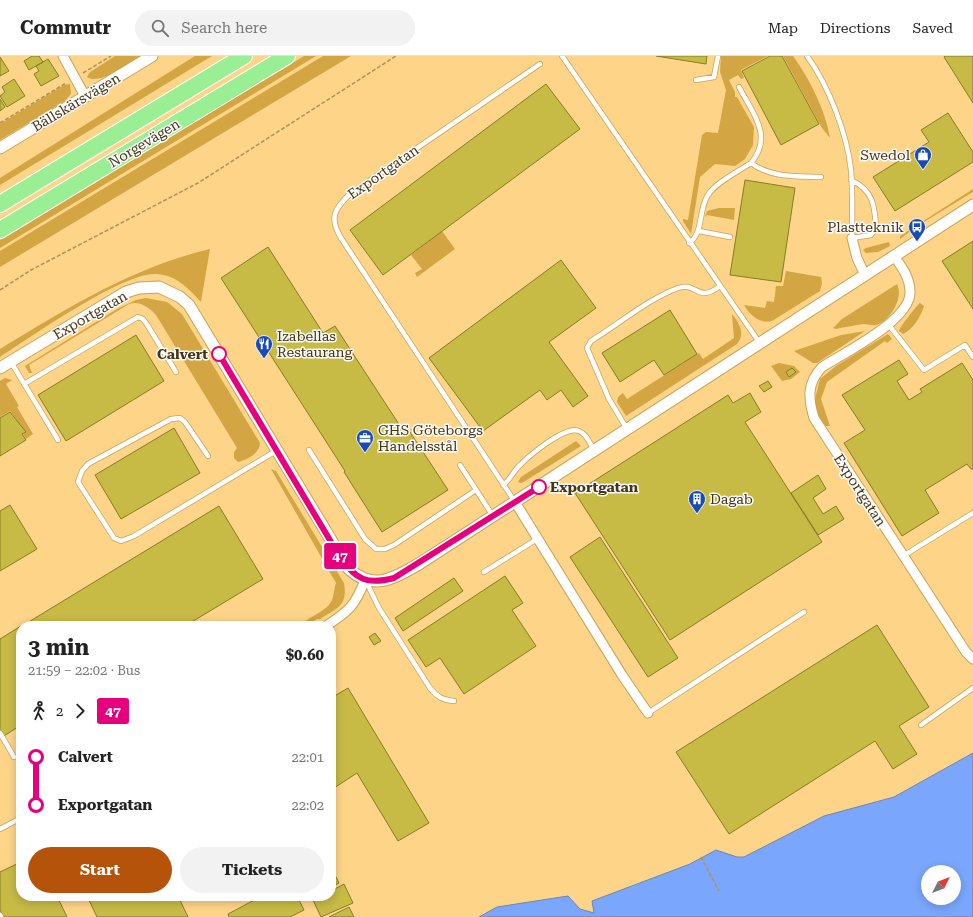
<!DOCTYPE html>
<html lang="en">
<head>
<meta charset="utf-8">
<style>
  body { margin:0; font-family:"Roboto Serif",serif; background:#f2f2f2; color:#222; height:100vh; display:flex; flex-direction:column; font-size:15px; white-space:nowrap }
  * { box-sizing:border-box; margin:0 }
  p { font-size:13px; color:#767676 }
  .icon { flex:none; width:22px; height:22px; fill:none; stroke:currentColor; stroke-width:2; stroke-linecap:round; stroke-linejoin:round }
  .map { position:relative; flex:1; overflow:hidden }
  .sheet { position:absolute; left:16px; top:565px; width:320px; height:280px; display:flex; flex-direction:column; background:#fff; border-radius:16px; box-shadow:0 2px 10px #0003 }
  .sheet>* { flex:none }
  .badge { padding:0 8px; border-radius:3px; font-size:14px; line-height:26px }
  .needle { width:26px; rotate:48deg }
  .controls { position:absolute; left:921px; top:809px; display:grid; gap:8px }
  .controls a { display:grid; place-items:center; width:40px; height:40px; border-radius:50%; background:#fff; box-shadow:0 2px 10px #0003; font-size:20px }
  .map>.badge { position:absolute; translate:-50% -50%; box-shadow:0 0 0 2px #fff }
  .legs { display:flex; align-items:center; gap:6px; height:44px; padding:0 12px; font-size:13px }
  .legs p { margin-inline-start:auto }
  .overview { display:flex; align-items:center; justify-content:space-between; height:68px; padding:0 12px }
  h1 { font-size:22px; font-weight:700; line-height:30px }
  .cta { display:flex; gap:8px; margin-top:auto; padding:8px 12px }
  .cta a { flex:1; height:46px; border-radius:24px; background:#b45309; color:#fff; font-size:16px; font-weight:700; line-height:46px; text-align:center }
  .cta a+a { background:#f2f2f2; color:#222 }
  ul { padding:0 12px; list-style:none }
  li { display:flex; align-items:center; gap:14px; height:48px; font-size:15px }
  li i { display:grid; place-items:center; width:6px; height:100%; margin:0 5px; background:currentColor }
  li i::after { content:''; width:10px; height:10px; margin:-5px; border:3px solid; border-radius:50%; background:#fff }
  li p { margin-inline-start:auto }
  li:first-child i { background:linear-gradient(#0000 50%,currentColor 0) }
  li:last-child i { background:linear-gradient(currentColor 50%,#0000 0) }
  header { display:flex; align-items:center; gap:24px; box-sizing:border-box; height:56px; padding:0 20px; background:#fff; border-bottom:1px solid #e0e0e0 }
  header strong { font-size:19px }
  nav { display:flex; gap:22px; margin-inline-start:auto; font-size:14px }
  .search { width:280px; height:36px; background:#f2f2f2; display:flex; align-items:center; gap:10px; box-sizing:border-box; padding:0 14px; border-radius:22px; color:#767676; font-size:15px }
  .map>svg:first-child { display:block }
</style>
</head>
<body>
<header>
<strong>Commutr</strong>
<div class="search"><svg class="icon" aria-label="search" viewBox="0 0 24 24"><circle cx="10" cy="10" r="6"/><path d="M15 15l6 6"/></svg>Search here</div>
<nav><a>Map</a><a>Directions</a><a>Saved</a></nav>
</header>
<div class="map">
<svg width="973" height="861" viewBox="0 0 973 861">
  <rect width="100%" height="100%" fill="#fed588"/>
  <!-- green -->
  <path fill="#d4a543" d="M115,0h25c-12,7 -40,30 -53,21l3,-5z
    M195,0h17l-212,129v-7z
    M304,0h12l-316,192v-8z
    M323,0h28l-351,211v-16z
    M721,0h47l-27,14 3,8 -3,1 -3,-4 -9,5 6,12v5h2l17,30 -1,18 -8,14 -10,7 -20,-2 -15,13 -9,57 -8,-13v-2l5,1 14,-85 4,-3 12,1 8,-43 -6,-18z
    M783,0h10c17,24 32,53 37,82l-8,-10z
    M70,28l1,10 -6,7 -65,39v-16l64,-39z
    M973,133v3l-54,33 -19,14v-3z
    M719,152h16l-1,12 -27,-5 -2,2 2,-6z
    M442,175l13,18 -38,28 -2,-4 7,-4 -11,-14z
    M889,186l1,4 -12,6 -12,1 -3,-3 3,-2z
    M210,193l-9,53c-13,-14 -25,-27 -45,-28 -33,-2 -125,63 -156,83v-8c66,-40 133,-82 210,-100z
    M786,215l35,6 1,6 -2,8 -48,30c-13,3 -22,-6 -28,-16l21,3 2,-7 7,1 2,-16h7z
    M897,228c7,14 -7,37 -21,41 -3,1 -8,-1 -12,-1 -9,1 -19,3 -28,5l-3,-1 9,-9z
    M146,242l21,4 15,12 78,129c0,10 -13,17 -22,19l-4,-4v-6l3,-4 -81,-133c-6,-7 -17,-15 -27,-11l-100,61 3,8h-3l-4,-7 92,-57 19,-9z
    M920,247l4,3c-3,10 -11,24 -21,28l-4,-3c0,-3 18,-26 21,-28z
    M732,258c7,9 14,20 5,30l-111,72 -9,-14 1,-5 5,-4 4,6 72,-46 4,6 31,-21z
    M865,275l-48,32h-4l-19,-12 47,-16z
    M888,278l4,5 -5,4 -2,-2 -58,41 -6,17 9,27h-4l-5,-5 -7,-18 6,-24 16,-13z
    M779,307l15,3 6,6 -9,7 -9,2 -11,-15z
    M5,322l7,2 -6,4 13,22 -2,1 16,27 -7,5 -3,-5 3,-2 -16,-21 -10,6v-36z
    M576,385l5,5 -59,37 -4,-1 3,-5z
    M271,413l5,2 68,112c4,23 -7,25 -24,36h-3l-11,7 -4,-2c8,-8 23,-12 29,-22 3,-5 3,-14 5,-19z"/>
  <!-- water -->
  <path fill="#7aa7fd" stroke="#6a85b7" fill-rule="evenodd" d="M973,697v164h-494l18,-10 71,-11 12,13 14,4 -2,-12 98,-37 26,-14 21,7h7l80,-41 70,-19zM928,816h26v26h-26z"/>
  <!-- building -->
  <path fill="#c7ba45" stroke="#877d26" d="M32,0h7l4,6 -14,8 -5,-9z
    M656,0h51l-1,8z
    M770,0h12l37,68 -38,21 -39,-74z
    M945,0h28v47l-29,-46z
    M0,1l9,14 -9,5z
    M48,3l11,17 -18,10 -7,-12 5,-3 -3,-5z
    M14,23l11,17 -18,11 -7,-11 5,-4 -3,-5z
    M546,28l34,45 -197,146 -33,-45z
    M0,43l5,8 -5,4z
    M948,57l25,39v10l-78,49 -22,-34 56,-35 -8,-12z
    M745,124l50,8 -14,94 -51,-7z
    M973,185v68l-31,-48z
    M268,191l55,86 12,-7 69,106 4,-3 40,61 -66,42 -38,-60 1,-1 -124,-193z
    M561,204l35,48 -47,34 39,54 -15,11 -12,-17 -14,10 -7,-10 -57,41 -54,-73z
    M670,254l27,44 -33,21 -10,-15 -34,22 -18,-29z
    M136,279l28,46 -98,60 -28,-46z
    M899,304l9,14 -11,7 12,19 13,-8 -2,-3 42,-26 11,17v89h-2l-4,-5 -42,26 14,23 -37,23 -58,-93 21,-13 -23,-35z
    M792,312l4,4 -7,5 -3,-5z
    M768,325l4,6 -8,5 -5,-6z
    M750,337l11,19 -16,10 77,120 -152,98 -95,-147 153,-98 5,8z
    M10,356l16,20 -4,2 4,6 -26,16v-38z
    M174,372l26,45 -79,46 -26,-44z
    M818,419l8,14 -13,9 10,16 13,-8 8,13 -26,16 -27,-42z
    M10,449l27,44 -37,22v-60z
    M219,450l44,73 -78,47h-163z
    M600,481l78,121 -30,19 -78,-120z
    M505,520l18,27 -11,7 24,36 -72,48 -24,-36 -14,9 -18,-27z
    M454,522l9,13 -60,40 -8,-13z
    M877,569l52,82 -30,19 18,28 -24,15 -18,-28 -146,93 -53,-82z
    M21,570v99l-17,11 -4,-6v-91z
    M375,577l6,8 -7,4 -5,-8z
    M331,630l5,9 12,-7 81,135 -31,18 -41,-68 -26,17z
    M21,806v34h36l10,21h-63l-4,-7v-38z
    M331,811l8,16 -8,4z
    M344,828l9,19 -32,14 -8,-17 7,-4h11v-5z
    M87,840h91l10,21h-91z
    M262,840h35l7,14 -14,7h-61l-1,-3z
    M349,851l5,10h-25z"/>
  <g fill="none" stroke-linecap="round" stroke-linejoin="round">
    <defs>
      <path id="service" d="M562,0l197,286
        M807,0c22,30 40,78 44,114 2,23 1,45 1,68l19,-3 5,-7c-1,-22 -3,-38 -25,-48
        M696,24l18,-3 4,-21
        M739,31c13,25 35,49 12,76
        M699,175l31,6
        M689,187c15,-10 9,-33 19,-48 7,-12 31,-24 43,-32 20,15 46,13 70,14
        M888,268l36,46 41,-25 8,12
        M11,306l47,78
        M24,328l114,-67 5,2 5,7 28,46
        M627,373l-18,-30 -22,-51 4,-7c28,-17 57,-42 87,-53 19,-7 19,16 42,-2
        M309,394l56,89 11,10h9l9,-4 82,-55
        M208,400l-23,-34 -5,-4 -9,1 -83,45 -6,7 -4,11 36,56 7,3 13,-5 142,-85
        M460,409l33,51
        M503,429c7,-5 10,-13 16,-19 10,-10 46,-41 60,-35 8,3 11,13 15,19
        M515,446l-174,-264c-12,-20 -7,-29 9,-44l190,-130
        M903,500l70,-43
        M484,516l53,-33
        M366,525l13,27 51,80c7,9 13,12 24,13
        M648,657l156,-101
        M921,669l52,-37
        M0,677l14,24
        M0,773l21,-11
        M0,859l1,2"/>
      <path id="minor" d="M63,0l22,40
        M852,182l5,20 8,17
        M894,200c8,11 16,22 16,36 1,28 -66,61 -88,75 -15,16 -14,31 -8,51l152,234 7,7
        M515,446l107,173 26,38
        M326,570c23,-15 29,-20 39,-46"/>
      <path id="tertiary" d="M0,92l152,-92
        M0,312l126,-76 13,-4 20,-1 21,10 9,8 159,263c25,24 46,10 71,-4l554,-359"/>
      <path id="motorway" d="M0,148l244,-148
        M0,174l287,-174"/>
    </defs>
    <!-- service casing -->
    <use href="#service" stroke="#caa256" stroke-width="6"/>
    <!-- minor casing -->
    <use href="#minor" stroke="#caa256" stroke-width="11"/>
    <!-- tertiary casing -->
    <use href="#tertiary" stroke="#caa256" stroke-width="13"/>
    <!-- motorway casing -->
    <use href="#motorway" stroke="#fff" stroke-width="18"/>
    <!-- path -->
    <path stroke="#af9057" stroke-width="1.5" stroke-dasharray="4 2" stroke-linecap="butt" d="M83,17l28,-17
      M0,67l66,-40
      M0,234l31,-20 167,-87 198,-127
      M701,801l18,34"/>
    <!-- service -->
    <use href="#service" stroke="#fff" stroke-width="4.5"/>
    <!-- minor -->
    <use href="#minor" stroke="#fff" stroke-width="9"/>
    <!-- tertiary -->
    <use href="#tertiary" stroke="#fff" stroke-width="11"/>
    <!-- motorway -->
    <use href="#motorway" stroke="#9aee93" stroke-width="16"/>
  </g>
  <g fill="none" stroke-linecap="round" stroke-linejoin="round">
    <defs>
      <path id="line-1" d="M219,298l121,203c16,23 27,28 54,21l145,-91"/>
    </defs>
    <!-- line-1 casing -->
    <use href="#line-1" stroke="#fff" stroke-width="9"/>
    <!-- line-1 -->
    <use href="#line-1" stroke="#e6007e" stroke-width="6"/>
  </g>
  <!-- icons -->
  <defs>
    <symbol id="shop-pin" viewBox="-11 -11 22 30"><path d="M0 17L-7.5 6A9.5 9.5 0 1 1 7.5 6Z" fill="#184bb7" stroke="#fcfcfc"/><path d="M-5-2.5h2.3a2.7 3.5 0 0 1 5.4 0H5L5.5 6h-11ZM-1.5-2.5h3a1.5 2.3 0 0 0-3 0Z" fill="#fff"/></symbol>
    <symbol id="bus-pin" viewBox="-11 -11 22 30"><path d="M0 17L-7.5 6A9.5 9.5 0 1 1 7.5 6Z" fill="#184bb7" stroke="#fcfcfc"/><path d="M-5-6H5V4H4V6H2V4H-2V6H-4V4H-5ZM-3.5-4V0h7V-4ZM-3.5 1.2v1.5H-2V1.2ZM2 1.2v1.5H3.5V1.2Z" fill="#fff"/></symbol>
    <symbol id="restaurant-pin" viewBox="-11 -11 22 30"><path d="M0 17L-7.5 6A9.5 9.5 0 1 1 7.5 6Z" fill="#184bb7" stroke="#fcfcfc"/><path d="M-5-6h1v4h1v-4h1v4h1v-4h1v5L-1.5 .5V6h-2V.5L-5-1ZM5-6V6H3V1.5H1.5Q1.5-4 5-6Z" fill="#fff"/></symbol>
    <symbol id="office-pin" viewBox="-11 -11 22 30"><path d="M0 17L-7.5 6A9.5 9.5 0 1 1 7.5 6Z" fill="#184bb7" stroke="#fcfcfc"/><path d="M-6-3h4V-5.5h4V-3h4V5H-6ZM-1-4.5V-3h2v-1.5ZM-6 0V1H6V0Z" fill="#fff"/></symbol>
    <symbol id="building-pin" viewBox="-11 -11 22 30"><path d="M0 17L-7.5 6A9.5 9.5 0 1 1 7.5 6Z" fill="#184bb7" stroke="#fcfcfc"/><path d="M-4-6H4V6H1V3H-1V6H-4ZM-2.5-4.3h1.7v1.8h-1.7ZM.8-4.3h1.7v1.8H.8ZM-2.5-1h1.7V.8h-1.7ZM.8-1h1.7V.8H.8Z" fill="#fff"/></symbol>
  </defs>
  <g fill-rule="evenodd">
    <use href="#shop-pin" x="913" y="89" width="20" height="27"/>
    <use href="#bus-pin" x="907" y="161" width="20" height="27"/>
    <use href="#restaurant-pin" x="254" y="278" width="20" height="27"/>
    <use href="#office-pin" x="355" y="372" width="20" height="27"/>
    <use href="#building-pin" x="687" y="433" width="20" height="27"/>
  </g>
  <!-- markers -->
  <g fill="#fff" stroke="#e6007e" stroke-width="2">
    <circle cx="219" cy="298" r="7"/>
    <circle cx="539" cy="431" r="7"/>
  </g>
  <g text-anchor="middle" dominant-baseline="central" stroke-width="3" stroke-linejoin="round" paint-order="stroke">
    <!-- street labels -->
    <g font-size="14" fill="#463515" stroke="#fcfcfc">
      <text transform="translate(76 46) rotate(-31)">Bällskärsvägen</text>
      <text transform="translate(144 87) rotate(-31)">Norgevägen</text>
      <text transform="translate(383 116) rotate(-35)">Exportgatan</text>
      <text transform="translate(90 259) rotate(-30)">Exportgatan</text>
      <text transform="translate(860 434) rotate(57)">Exportgatan</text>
    </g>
    <!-- poi labels -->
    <g font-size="14" fill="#463515" stroke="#fcfcfc" text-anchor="start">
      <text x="910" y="99" text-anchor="end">Swedol</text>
      <text x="904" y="171" text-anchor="end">Plastteknik</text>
      <text x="277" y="280">Izabellas<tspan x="277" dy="16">Restaurang</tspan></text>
      <text x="378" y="374">GHS Göteborgs<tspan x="378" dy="16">Handelsstål</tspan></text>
      <text x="710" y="443">Dagab</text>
    </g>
    <!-- stop labels -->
    <g font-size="14" font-weight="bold" fill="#463515" stroke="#fcfcfc" text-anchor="end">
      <text x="208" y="298">Calvert</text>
      <text x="550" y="431" text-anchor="start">Exportgatan</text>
    </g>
  </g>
</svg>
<div class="controls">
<a><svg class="needle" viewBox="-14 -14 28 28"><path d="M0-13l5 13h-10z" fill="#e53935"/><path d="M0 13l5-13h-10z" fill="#767676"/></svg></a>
</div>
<b class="badge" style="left:340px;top:500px;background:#e6007e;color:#fff">47</b>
<section class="sheet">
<div class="overview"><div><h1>3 min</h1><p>21:59 – 22:02 · Bus</p></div><b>$0.60</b></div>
<div class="legs"><svg class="icon" aria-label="walk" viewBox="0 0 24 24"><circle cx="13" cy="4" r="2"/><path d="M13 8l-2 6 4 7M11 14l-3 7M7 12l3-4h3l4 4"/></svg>2<svg class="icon" aria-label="forward" viewBox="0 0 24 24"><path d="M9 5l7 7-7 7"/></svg><b class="badge" style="background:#e6007e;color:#fff">47</b></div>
<ul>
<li><i style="color:#e6007e"></i><b>Calvert</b><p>22:01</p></li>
<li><i style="color:#e6007e"></i><b>Exportgatan</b><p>22:02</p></li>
</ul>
<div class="cta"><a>Start</a><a>Tickets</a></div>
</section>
</div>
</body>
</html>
